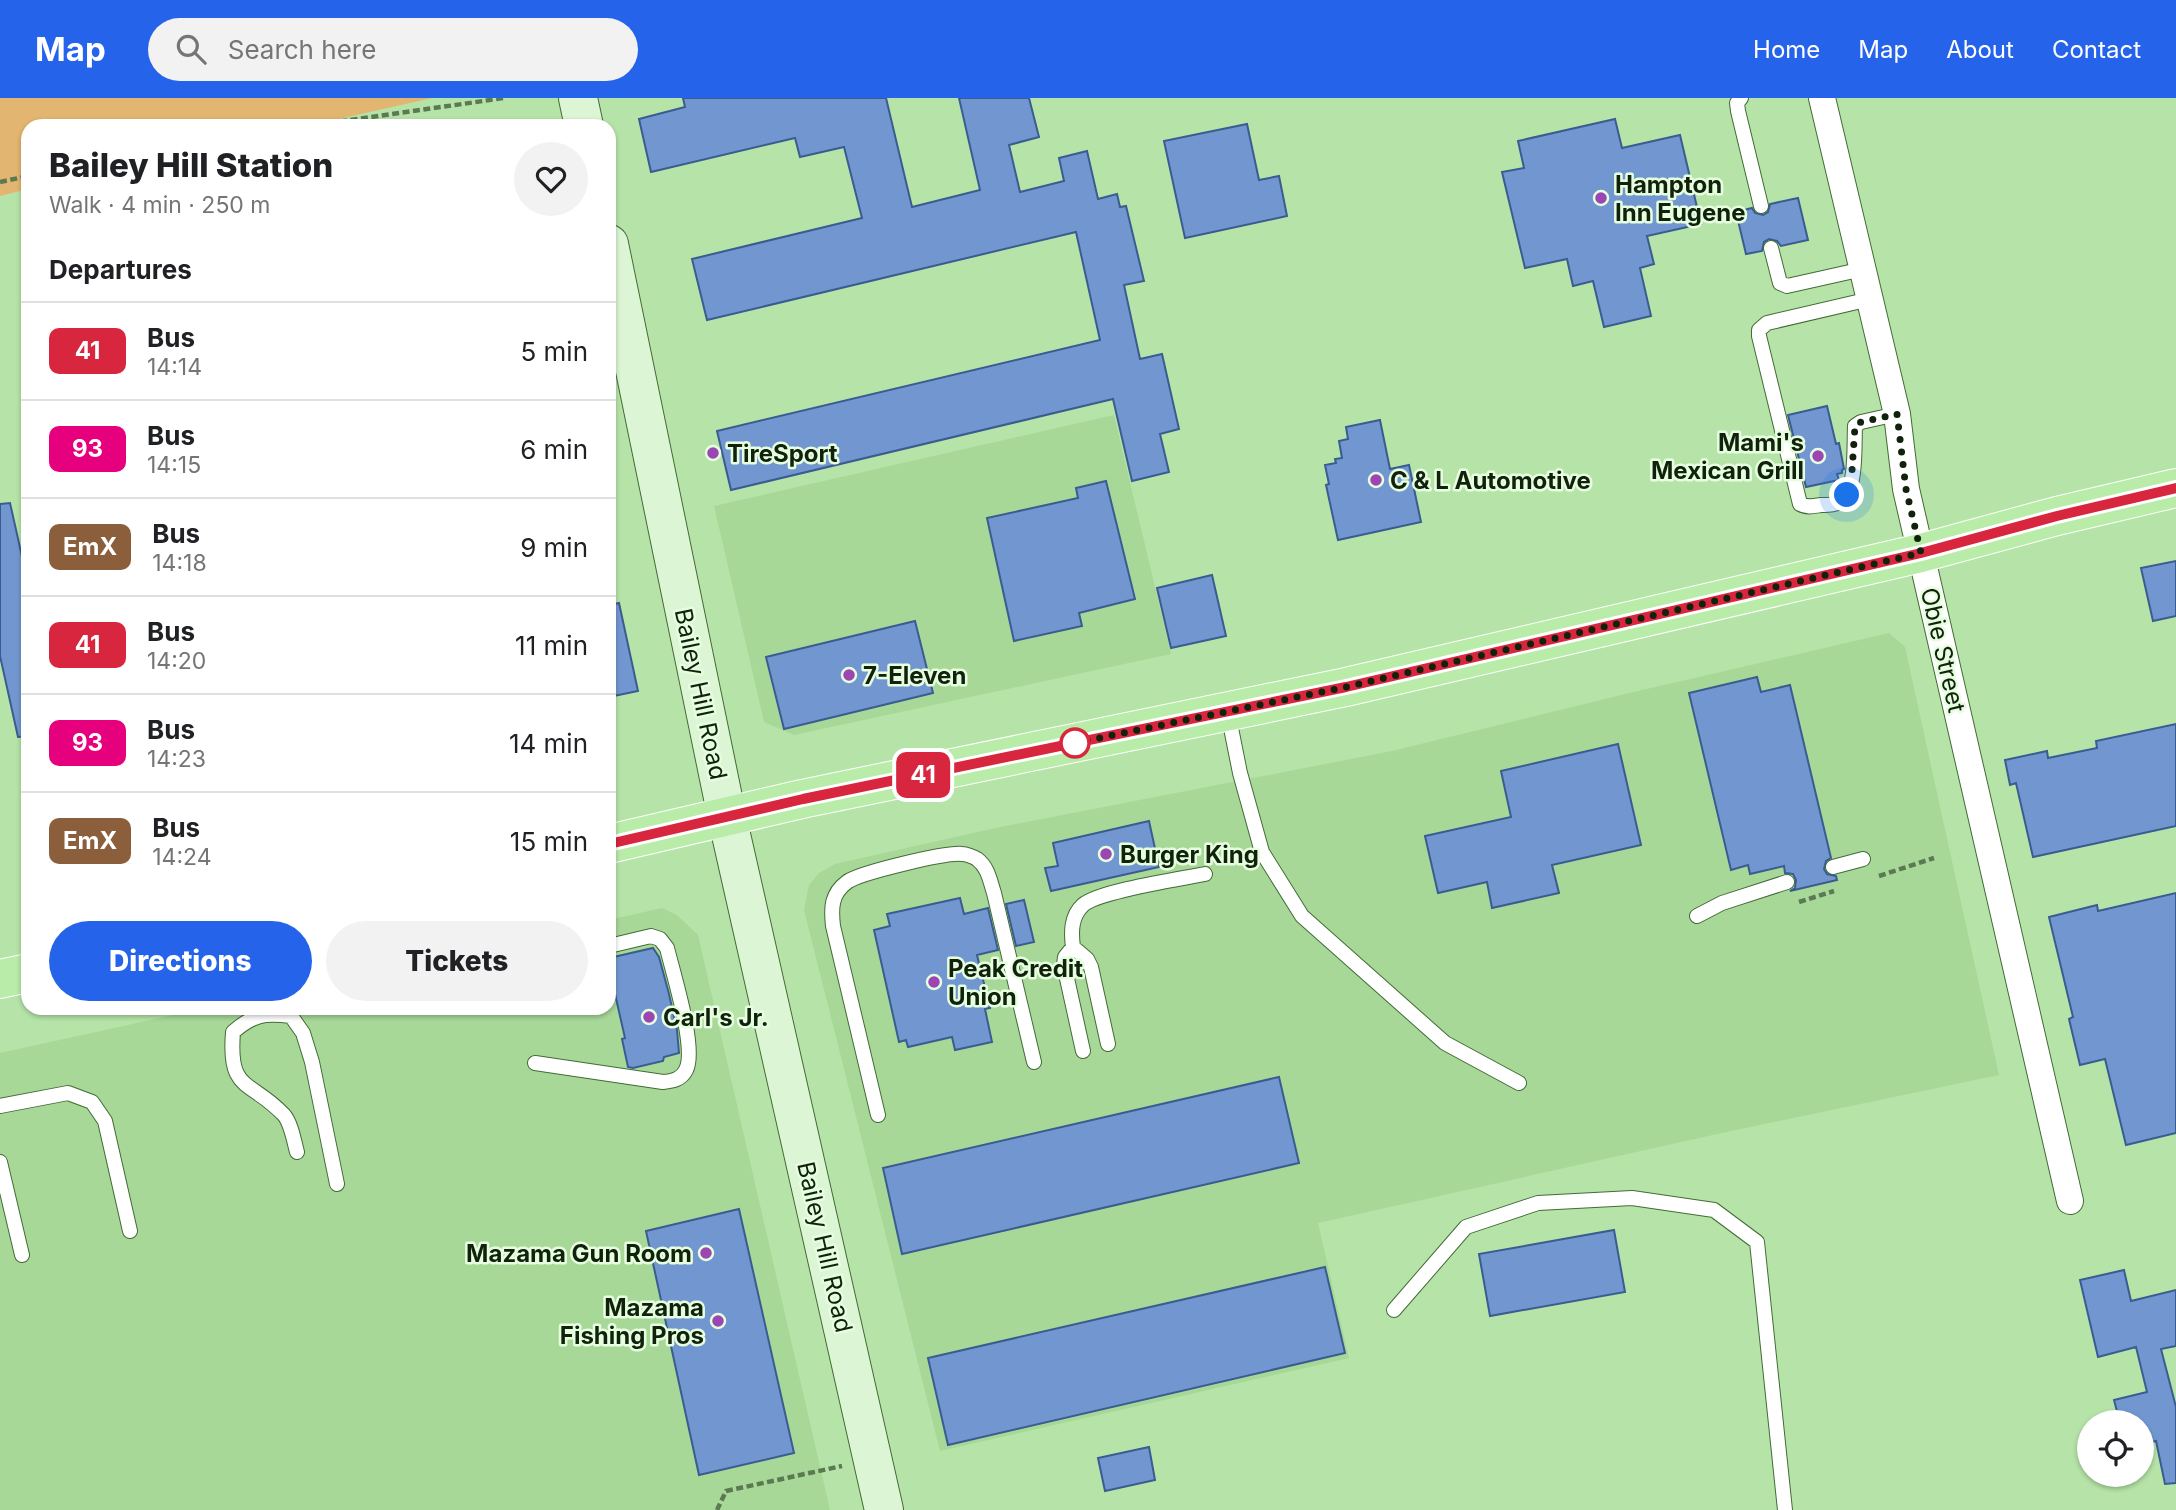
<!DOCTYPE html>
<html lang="en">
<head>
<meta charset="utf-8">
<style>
  body { margin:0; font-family:Inter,sans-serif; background:#f2f2f2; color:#202124; height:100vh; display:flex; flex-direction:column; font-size:26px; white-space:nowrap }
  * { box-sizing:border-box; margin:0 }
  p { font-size:23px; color:#757577 }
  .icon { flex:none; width:38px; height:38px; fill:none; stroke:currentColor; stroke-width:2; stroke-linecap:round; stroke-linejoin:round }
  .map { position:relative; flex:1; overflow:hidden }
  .panel { position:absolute; left:21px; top:21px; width:595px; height:896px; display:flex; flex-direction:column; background:#fff; border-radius:21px; box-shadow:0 2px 5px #0004 }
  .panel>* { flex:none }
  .badge { padding:0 14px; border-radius:10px; font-size:24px; line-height:46px }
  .fabs { position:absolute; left:2077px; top:1312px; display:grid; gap:14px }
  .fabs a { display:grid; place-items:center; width:77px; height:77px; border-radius:50%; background:#fff; box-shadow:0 2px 5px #0004; font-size:35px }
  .you { position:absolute; width:35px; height:35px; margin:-18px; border:5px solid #fff; border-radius:50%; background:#1a73e8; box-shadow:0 0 0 10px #1a73e833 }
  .map>.badge { position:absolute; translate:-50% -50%; box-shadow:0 0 0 4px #fff }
  h2 { padding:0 28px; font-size:26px; line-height:63px }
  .round { display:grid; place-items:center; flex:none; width:74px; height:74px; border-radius:37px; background:#f2f2f2 }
  .headline { display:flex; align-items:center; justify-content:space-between; height:119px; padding:0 28px }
  h1 { font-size:33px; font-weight:800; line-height:52px }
  .primary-button { display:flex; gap:14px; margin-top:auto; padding:14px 28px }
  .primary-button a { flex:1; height:80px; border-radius:42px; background:#2563eb; color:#fff; font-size:28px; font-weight:800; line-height:80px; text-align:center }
  .primary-button a+a { background:#f2f2f2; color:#202124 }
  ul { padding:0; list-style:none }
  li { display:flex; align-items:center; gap:21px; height:98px; padding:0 28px; border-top:2px solid #e0e0e0 }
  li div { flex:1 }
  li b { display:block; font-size:26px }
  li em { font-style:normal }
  li .badge { min-width:77px; font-weight:700; text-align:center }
  header { display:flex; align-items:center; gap:42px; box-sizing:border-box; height:98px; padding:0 35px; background:#2563eb; color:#fff }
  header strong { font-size:33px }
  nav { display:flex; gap:38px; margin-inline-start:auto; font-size:24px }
  .search { width:490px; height:63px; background:#f2f2f2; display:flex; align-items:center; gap:18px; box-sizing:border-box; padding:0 24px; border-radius:38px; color:#757577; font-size:26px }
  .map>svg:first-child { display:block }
</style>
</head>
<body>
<header>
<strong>Map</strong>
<div class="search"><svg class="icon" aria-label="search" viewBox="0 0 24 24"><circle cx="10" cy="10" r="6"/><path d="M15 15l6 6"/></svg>Search here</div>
<nav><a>Home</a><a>Map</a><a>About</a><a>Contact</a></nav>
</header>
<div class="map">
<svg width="2176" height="1412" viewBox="0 0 2176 1412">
  <rect width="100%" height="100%" fill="#b6e4a8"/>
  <!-- built -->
  <path fill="#a7d898" d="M1114,317l57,239 -377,81 -30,-13 -50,-216z
    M1889,535l16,14 94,428 -277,58 -404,90 31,135 -409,93 -136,-541 5,-25 10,-12 16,-9 165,-37 392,-76 233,-57z
    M662,810l15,7 21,20 132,575h-830v-457l205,-45h404v-88z"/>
  <!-- green -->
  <path fill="#e2b670" d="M0,0h432l-124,28h-280v63l-28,7z"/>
  <!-- building -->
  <path fill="#7297d0" stroke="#3a5c90" stroke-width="2" d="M683,0h203l26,109 68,-17 -21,-92h70l10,39 -30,8 11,47 44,-11 -5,-23 28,-7 11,48 19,-5 3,13 6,-1 18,75 -20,4 16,74 22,-5 17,75 -19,5 9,38 -37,9 -19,-82 -382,91 -14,-59 383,-91 -24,-108 -369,88 -15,-61 170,-41 -18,-71 -44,10 -5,-19 -144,34 -12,-53 46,-12z
    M1615,21l7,29 58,-13 21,89 -54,12 7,28 -14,4 11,48 -47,11 -11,-46 -20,5 -6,-27 -42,9 -23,-96 22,-4 -6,-27z
    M1247,26l12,56 20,-4 8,40 -102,22 -21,-97z
    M1798,100l10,42 -27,6 -4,-5 -8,-2 -5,3 -2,9 -16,3 -10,-42 16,-4 3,5 8,2 5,-3 2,-8z
    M1827,308l9,38 3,-1 5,26 -2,1v3l-5,1 2,6 -33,7 -18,-72z
    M1380,322l10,49 19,-4 12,57 -83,18 -12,-55 3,-1 -4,-19 11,-2 -1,-4 7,-1 -3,-17 9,-2 -2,-12z
    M1106,383l29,118 -56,14 3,13 -68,15 -27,-123 91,-20 -2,-10z
    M10,405l18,80v153l-10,1 -18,-81v-152z
    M2176,463v55l-23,5 -12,-53z
    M1212,477l14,61 -55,12 -14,-60z
    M619,505l19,88 -29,6v-92z
    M915,523l18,72 -149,36 -18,-72z
    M1757,579l4,15 29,-7 41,173 -5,3 -2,8 3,5 9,2 1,4 -47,11 5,-3 1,-8 -3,-6 -8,-1 -1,-7 -34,8 -2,-9 -17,5 -42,-177z
    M2176,626v102l-143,31 -17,-74 -6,2 -5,-25 42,-9 1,7 49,-10 -1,-7z
    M1618,646l23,101 -89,20 7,28 -67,15 -5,-26 -49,11 -13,-57 86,-19 -10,-46z
    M1149,723l10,46 -108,24 -6,-23 13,-2 -5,-23z
    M2176,795v240l-50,12 -21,-86 -25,6 -11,-46 4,-2 -24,-100 48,-12 1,6z
    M960,800l4,16 24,-6 10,42 -21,5 13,53 -5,1 7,33 -37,8 -3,-13 -44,10 -2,-7 -7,2 -25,-112 16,-4 -3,-12z
    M1024,802l10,42 -18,4 -10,-42z
    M653,850l6,9 10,37 8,36 2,23 -15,4 -1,4 -30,7 -5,-1 -6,-28 3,-1 -10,-44 -6,2v-38z
    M1279,979l20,86 -397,91 -19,-86z
    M739,1111l55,244 -95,22 -53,-244z
    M1614,1132l11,62 -135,24 -11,-62z
    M1325,1169l20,86 -397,92 -20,-87z
    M2124,1172l7,31 45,-11v56l-15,3 15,58v76l-11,1 -9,-43 -14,3v-21h-22l-6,-23 33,-8 -11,-45 -38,10 -18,-77z
    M1149,1349l6,33 -50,11 -7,-33z"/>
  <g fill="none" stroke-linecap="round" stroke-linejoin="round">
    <defs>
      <path id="lane" d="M1741,0l-4,5 1,8 23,95
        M1771,150l9,35 7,3 76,-17
        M1870,201l-103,24 -8,7v6l41,168c7,4 14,2 21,1 8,0 15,0 21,-5 15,-11 12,-56 13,-74l6,-4 36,-8
        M1228,615l12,60 22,79 40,64 143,127 74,40
        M1833,769l30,-8
        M1697,818l25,-13 65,-21
        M1073,849l14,12 4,8 17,77
        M1083,953l-19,-86 1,-8 8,-10c-2,-15 -2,-31 10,-42 16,-14 97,-26 122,-31
        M535,965l128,19c9,-1 18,-2 23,-12 11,-21 -13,-97 -19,-122l-7,-9 -9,-3 -42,10
        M0,1008l68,-13 24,9 13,19 25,110
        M878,1017l-45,-189c-2,-18 -2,-32 14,-44 12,-9 99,-30 115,-28 4,0 12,3 15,5 11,8 13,22 17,34l40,169
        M297,1054c-3,-11 -6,-29 -13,-37 -34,-36 -56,-22 -51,-83 21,-18 31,-19 58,-16l12,17 9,29 25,122
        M0,1064l22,93
        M1394,1212l72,-83 72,-24 94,-5 82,12 43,32 28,268"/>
      <path id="street" d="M1822,0l75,316 9,75 164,712"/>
      <path id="secondary" d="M578,0l6,28
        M609,146l118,573 157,693"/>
      <path id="primary" d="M609,746l193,-45 544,-112 575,-134 136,-37 119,-28
        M0,881l28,-6"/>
    </defs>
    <!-- lane casing -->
    <use href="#lane" stroke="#436b36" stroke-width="16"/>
    <!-- street casing -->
    <use href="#street" stroke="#436b36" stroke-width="28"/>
    <!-- secondary casing -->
    <use href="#secondary" stroke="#436b36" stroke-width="40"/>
    <!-- primary casing -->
    <use href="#primary" stroke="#fff" stroke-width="40"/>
    <!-- path -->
    <path stroke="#5b7952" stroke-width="4.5" stroke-dasharray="7 3.5" stroke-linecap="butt" d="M309,28l195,-28
      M0,84l28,-6
      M1879,778l55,-18
      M1799,804l35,-11
      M717,1412l9,-19 116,-25"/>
    <!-- lane -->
    <use href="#lane" stroke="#fff" stroke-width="14"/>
    <!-- street -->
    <use href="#street" stroke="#fff" stroke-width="26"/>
    <!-- secondary -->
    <use href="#secondary" stroke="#dcf5d4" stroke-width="38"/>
    <!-- primary -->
    <use href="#primary" stroke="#b9eca9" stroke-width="38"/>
  </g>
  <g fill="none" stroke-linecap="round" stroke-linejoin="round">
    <defs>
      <path id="line" d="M609,746l194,-45 543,-112 575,-134 136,-37 119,-28"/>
    </defs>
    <!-- line casing -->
    <use href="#line" stroke="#fff" stroke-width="16"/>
    <!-- line -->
    <use href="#line" stroke="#d7263d" stroke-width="10"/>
    <!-- walk -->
    <path stroke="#11220c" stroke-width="7" stroke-dasharray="0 12.6" d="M1075,645l271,-56 575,-134 -15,-64 -9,-75 -36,8 -6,4 -4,60 -4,9"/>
  </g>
  <!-- markers -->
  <g fill="#9c46b3" stroke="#e6fedf" stroke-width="2.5">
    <circle cx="1601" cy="100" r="7"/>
    <circle cx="713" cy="355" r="7"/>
    <circle cx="1818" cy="358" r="7"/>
    <circle cx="1376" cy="382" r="7"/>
    <circle cx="849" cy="577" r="7"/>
    <circle cx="1106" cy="756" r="7"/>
    <circle cx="934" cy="884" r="7"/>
    <circle cx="649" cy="919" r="7"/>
    <circle cx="706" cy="1155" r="7"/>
    <circle cx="718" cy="1223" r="7"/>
  </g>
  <circle fill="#fff" stroke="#d7263d" stroke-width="3.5" cx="1075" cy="645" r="14"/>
  <g text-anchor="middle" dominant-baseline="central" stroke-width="5" stroke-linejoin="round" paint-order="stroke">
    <!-- poi labels -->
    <g font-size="24" font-weight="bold" fill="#11220c" stroke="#e6fedf" text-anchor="start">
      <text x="1615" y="86">Hampton<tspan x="1615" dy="28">Inn Eugene</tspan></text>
      <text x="1804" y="344" text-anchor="end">Mami's<tspan x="1804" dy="28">Mexican Grill</tspan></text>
      <text x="727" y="355">TireSport</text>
      <text x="1390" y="382">C &amp; L Automotive</text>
      <text x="863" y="577">7-Eleven</text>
      <text x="1120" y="756">Burger King</text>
      <text x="948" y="870">Peak Credit<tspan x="948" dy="28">Union</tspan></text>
      <text x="663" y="919">Carl's Jr.</text>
      <text x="692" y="1155" text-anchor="end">Mazama Gun Room</text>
      <text x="704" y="1209" text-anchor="end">Mazama<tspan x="704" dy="28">Fishing Pros</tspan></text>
    </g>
    <!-- street labels -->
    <g font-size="24" fill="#11220c" stroke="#e6fedf">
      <text transform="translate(1943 552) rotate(77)">Obie Street</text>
      <text transform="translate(701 596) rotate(78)">Bailey Hill Road</text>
      <text transform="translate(825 1149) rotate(77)">Bailey Hill Road</text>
    </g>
  </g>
</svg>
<div class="fabs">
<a><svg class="icon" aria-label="locate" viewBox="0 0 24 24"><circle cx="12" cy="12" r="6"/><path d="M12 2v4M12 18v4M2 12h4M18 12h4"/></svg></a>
</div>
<div class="you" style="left:1847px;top:397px"></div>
<b class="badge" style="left:923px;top:677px;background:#d7263d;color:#fff">41</b>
<section class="panel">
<div class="headline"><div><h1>Bailey Hill Station</h1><p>Walk · 4 min · 250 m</p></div><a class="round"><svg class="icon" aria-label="heart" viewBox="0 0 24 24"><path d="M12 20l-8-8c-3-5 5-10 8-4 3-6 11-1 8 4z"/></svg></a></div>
<h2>Departures</h2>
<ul>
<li><span class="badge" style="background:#d7263d;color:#fff">41</span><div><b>Bus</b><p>14:14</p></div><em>5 min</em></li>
<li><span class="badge" style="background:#e6007e;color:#fff">93</span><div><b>Bus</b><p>14:15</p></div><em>6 min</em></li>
<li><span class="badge" style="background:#8b5e3c;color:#fff">EmX</span><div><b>Bus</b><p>14:18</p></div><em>9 min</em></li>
<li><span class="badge" style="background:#d7263d;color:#fff">41</span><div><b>Bus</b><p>14:20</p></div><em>11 min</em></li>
<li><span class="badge" style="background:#e6007e;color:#fff">93</span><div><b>Bus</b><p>14:23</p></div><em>14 min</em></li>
<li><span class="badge" style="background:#8b5e3c;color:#fff">EmX</span><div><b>Bus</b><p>14:24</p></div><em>15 min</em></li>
</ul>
<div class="primary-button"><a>Directions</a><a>Tickets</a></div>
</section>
</div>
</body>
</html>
